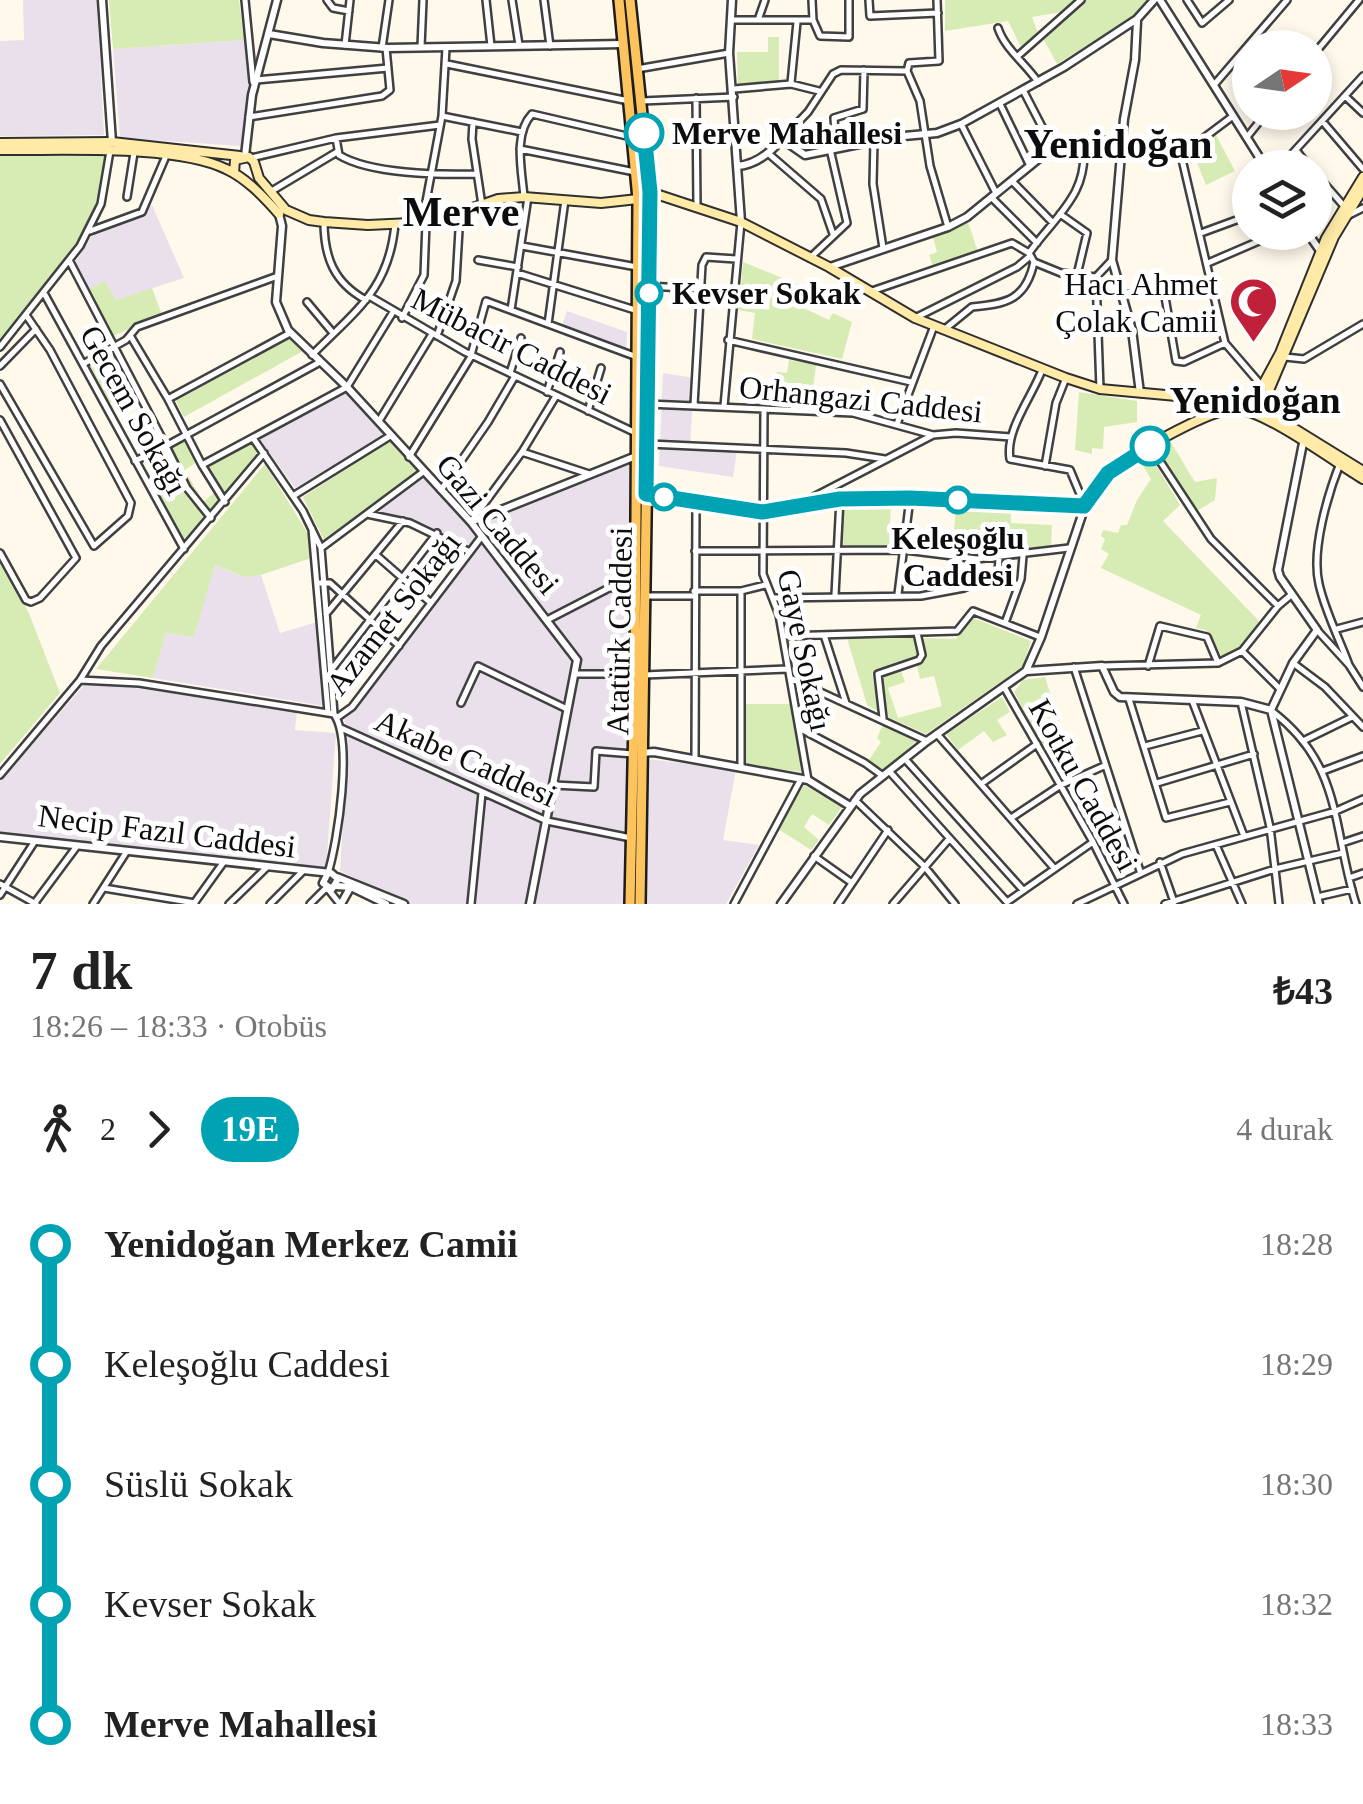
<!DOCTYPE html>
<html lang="tr">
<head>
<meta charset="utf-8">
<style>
  body { margin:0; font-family:Georgia,serif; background:#f2f2f2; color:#222; height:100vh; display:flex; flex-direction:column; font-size:38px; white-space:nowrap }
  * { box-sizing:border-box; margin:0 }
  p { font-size:32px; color:#767676 }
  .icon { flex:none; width:55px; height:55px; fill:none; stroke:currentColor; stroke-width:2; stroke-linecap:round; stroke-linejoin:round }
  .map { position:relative; height:904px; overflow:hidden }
  .details { display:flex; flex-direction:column; background:#fff; flex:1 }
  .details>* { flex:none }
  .badge { padding:0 20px; border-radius:32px; font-size:35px; line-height:65px }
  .needle { width:65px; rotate:77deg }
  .tools { position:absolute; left:1232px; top:30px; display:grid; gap:20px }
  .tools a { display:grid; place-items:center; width:100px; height:100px; border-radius:50%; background:#fff; box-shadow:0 5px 15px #0003; font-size:50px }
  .map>.badge { position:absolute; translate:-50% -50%; box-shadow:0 0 0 5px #fff }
  .legs { display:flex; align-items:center; gap:15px; height:110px; padding:0 30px; font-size:32px }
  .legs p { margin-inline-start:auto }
  .headline { display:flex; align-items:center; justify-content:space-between; height:170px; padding:0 30px }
  h1 { font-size:55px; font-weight:600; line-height:75px }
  ul { padding:0 30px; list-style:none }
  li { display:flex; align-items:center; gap:35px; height:120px; font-size:38px }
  li i { display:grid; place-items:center; width:15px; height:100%; margin:0 12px; background:currentColor }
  li i::after { content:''; width:25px; height:25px; margin:-12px; border:8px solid; border-radius:50%; background:#fff }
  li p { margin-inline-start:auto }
  li:first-child i { background:linear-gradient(#0000 50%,currentColor 0) }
  li:last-child i { background:linear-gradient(currentColor 50%,#0000 0) }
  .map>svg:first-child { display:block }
</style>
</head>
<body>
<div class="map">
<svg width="1363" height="904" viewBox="0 0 1363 904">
  <rect width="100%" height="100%" fill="#fff9ec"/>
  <!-- industrial -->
  <path fill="#e9e0ec" d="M23,0h74l7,135 -104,1v-95l24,-1z
    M244,40l5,47 -8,59 -121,-8 -7,-89z
    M152,205l32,73 -68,22 -11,-18 -16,7 -15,-25 21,-33 49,-18z
    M567,311l60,21 -1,21 -65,-25z
    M663,373l31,5 -4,70 47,2 -4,27 -74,-11z
    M343,390l42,46 -90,52 -37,-51z
    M630,463l-5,441h-215l-70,-33 8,-129 -4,-22 130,-168 -49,-26 -50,-14 48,-36 47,52z
    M214,565l31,12 16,-2 19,58 37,-11 7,84 -171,-28 13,-45 28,4z
    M100,683l197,28 -2,19 41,3 -10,136 -326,-36v-52l85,-97z
    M648,759l88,11 -13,70 36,5 -33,59h-79z"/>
  <!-- green -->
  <path fill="#d7ebb5" d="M109,0h130l5,40 -131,9z
    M945,0h132l-9,11 -36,6 7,19 -18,11 -13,-26 -63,10z
    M1083,0h67l-20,18 -73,46 -13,-24z
    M768,37h11v44l-41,4 -1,-33h31z
    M1216,135l19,36 -29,14 -14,-35z
    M0,155h106l-8,48 -25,45 -73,91z
    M968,222l10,30 -45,14 -4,-11 8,-3 -4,-15z
    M743,262l57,23 -5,19 34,16 4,-7 19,9 -10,37 -90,-20 3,-26 -17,-3 2,-7 29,7 2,-19 -30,-6z
    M105,281l11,19 36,-12 10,27 -49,21 -24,-47z
    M291,337l12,14 -119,66 -8,-16z
    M115,349l21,41 -28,14 -22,-40z
    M789,360l27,5 -5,41 -10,-1 1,-22h-17l-2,22h-14l8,-33 10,1z
    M1079,392l58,9v21l-33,5 -1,22 -11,-1v6l-17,-4z
    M189,436l12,23 -16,11 18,32 15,-12 -13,-24 46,-25 10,12 -77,89 -34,-61 23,-15 -7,-17z
    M389,441l31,31 -96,68 -21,-43z
    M1170,441l25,41 22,-4 -2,22 -20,12 -39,-63z
    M1148,452l32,53 -17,16 96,100 -15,23 -21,14 -17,-28 -10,-2 5,-13 -100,-47 8,-14 -8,-5 4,-10 -4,-3 2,-6 15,3 3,-8h6l10,-25 14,-21 -14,-23z
    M265,464l43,70 3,24 -50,17 -16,2 -30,-12 -21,72 -28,-4 -13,45 -57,-9z
    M845,503l46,3 -1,19 13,1 -1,22 -62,-1z
    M956,508h55v15l41,2 -1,24 -79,7 5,-22 -8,-3 -8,22 -9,-1z
    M0,559l28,52 32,82 -60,71z
    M973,618l58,23 -8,25 -97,68 -38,-17 -7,-40 20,-6 4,11 -17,6 10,30 44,-12 -8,-30 -14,3 -3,-14 8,-4 -4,-23 35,1z
    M914,636l4,21 -46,16 7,39 -12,-7 -20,-67z
    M1045,677l19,60 -20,12 -30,-57 9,-12z
    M1002,697l8,15 -13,8 10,15 -14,7 -9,-11 -26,19 -12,-16z
    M745,704h45l13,68 -59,-8z
    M884,722l34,18 -35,31 -15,-10 13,-19 -4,-4z
    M804,785l38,22 -13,18 -17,-11 -8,13 15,13 -8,10 -33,-21z"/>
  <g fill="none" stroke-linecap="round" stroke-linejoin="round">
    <defs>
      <path id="minor" d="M245,0l8,82
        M327,0l6,8 16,3
        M486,0l5,46
        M512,0l7,45
        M544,0l6,46
        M812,0l1,20 7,16 29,1v-37
        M869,0l1,16 68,-3
        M1187,0l15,23 27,-23
        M731,20h82
        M758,20l7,-20
        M998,28c7,21 27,35 40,54
        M345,45l5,-45
        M421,47l2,-47
        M382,48l7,-48
        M1315,53l44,-53
        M1019,55l62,-55
        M447,64l182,37
        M637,69l92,-16
        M907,71l13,30 10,65 18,61
        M256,80l132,-12
        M791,83l6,-61
        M1214,85l73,-85
        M734,89l57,-5 28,7
        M1023,90l30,58
        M1345,96l18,17
        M696,98l1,109
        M642,101l92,-4
        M1000,104l30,62
        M442,116l80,16
        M1233,116l-52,39 44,188 37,43
        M249,117l133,-21 8,-6 -4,-42
        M473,122l-1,17 10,66
        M1323,122l40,47
        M961,124l35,69
        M1247,137l20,-25
        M336,138l3,17c31,19 100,20 137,19
        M782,139l26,-27 25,-38 8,-4 66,1 2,-8 30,-2 -2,-61
        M874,140l-1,44 10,64
        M836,147l-2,-29 29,-9 1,-39
        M520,149l115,23
        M1296,150l14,18
        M769,154l52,45 12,35
        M251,158l85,-20 104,-13
        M1279,168l84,-92
        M1315,173l28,32
        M1012,181l41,42
        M270,192l67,-40
        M127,197l7,-44
        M524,197c-2,-26 -11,-63 8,-83l99,23
        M992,198l45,45
        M1060,214l27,19 -10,42
        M1349,215l14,-7
        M324,222c0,35 10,61 42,78
        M422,223l20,-107 4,-68
        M90,231l52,-19 24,-56
        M1201,233l49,-18
        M522,246l115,21
        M1029,253c27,-38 61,-59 54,-111
        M810,258l37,-35 -17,-74
        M69,260l97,186 154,-84
        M478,260l40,7
        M1208,263l51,-22 1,-9
        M517,273l118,37
        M1096,277l4,112
        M649,286l84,5
        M872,291l140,-48 17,10 5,9 27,11 35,4 16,-17
        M1164,291l12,70 8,1 41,-19
        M44,293l140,256
        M1124,295l89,-9
        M369,296l96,56 171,81
        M307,302l26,31
        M511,310l17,-113
        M402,318l22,-43 2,-52
        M915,318l102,-51 12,-10
        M548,324l17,-124
        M945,329l27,-22c34,-3 54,-7 62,-45
        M437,336l19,-55 4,-68
        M131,337l37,62 34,66
        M728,340l183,42
        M0,347l80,-101 21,-42 9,-53
        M312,355c43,-44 77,-65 83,-131
        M471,355l15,-54 151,56
        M1285,357l19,2 59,-35
        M83,364l43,-24 11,-13 138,-50
        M0,366l36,-37
        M1042,370c-10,27 -37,60 -32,89l60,11 15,36
        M510,373l11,-35
        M0,384l94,162 34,-30 3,-13 -81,-153 -24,-35
        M547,392l13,-40
        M168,399l122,-66
        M648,404l205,9 80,22 23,-2 55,4
        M694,405l8,-140 4,-8 30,2
        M724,406l17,-184
        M764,409l-1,165 16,41 29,165
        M588,411l13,-43
        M0,420l76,138 -36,40 -9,4 -5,-2 -26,-47
        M379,421l53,-87
        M897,424l37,-98
        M253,438l50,73 18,37 13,166
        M649,444l197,9 39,6
        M1150,446l61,93 67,67
        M522,452l67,22
        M409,457l63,-102
        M135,461l31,-15 21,42 24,30
        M1341,461c-13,32 -30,89 -22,123 6,27 20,54 30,81
        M1045,466l11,-63 10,-25
        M441,490l47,-68 27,-46
        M293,496l97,-60
        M225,502l-23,-37 145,-78 46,-75
        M800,504l133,-69
        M367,514l43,9 60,29
        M473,519l49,-67 34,-56
        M312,529l16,183
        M321,548l102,-76
        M695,551l210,-1 72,9 92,-11
        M376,555l55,48
        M320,583h10l69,63
        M694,591h47l24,-6
        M741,591v177
        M898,594l12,-96
        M835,595l5,-96
        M644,596h50
        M773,598l148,-2 43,-8 34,-14 1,-16
        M326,614l77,-93
        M547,620l62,-32 27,-3
        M1005,623l16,-44 2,-23
        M1337,629l26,-7
        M1317,630l32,35 14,22
        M824,635l22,68
        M783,636l174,-5 16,-20 67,26
        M1242,651l38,38
        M1293,663l32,24 38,40
        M1102,666l116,-3 24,-12 36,-45 13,-11
        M1148,666l12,-40 47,11 11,26
        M1074,667l66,204
        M332,669l105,-136
        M576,674h59
        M644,675l144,-6
        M790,678l137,63
        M80,680l21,-34 163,-193
        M1004,687l89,155 31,62
        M1129,699l37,119 64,-16
        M1192,700l52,136
        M1241,702l29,125 5,42 68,-16
        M461,703l17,-37 89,43
        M1273,712c70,54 59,116 83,192
        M338,717l14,-10 130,-171
        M883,718l-5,-44 41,-14 3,-5 -5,-22
        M341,728l206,93 84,17
        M801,729l64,34 18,13
        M937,734l117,134
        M1305,740l47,-23
        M1145,746l57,-15
        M695,759l1,-256
        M905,759l118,131
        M889,771l118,131 86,-60
        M1323,771l40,-15
        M0,775l80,-95 59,3 195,31c19,27 4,127 -6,159
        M1157,783l97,-29
        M981,784l56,-40
        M554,785l40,2 2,-36 37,3
        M855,800l69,66 31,38
        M1011,818l50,-33 43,-19
        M1342,843l21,-7
        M1216,845l26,59
        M814,856l38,27
        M1160,862l14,40
        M1349,878l14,-5
        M0,884l36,20
        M104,888l91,15
        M328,889l12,15
        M0,895l35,-54
        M1317,897l35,-8
        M195,902l28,-39
        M34,904l43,-58
        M93,904l34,-53
        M229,904l37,-36
        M270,904l32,-32
        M310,904l16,-16
        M471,904l11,-111
        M734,904l67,-125
        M838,904l50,-74
        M893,904l56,-65
        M1077,904l105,-50 154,-43 27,-12
        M1165,904l110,-35 4,35"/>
      <path id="tertiary" d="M102,0l10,142
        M732,0l-3,53 12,169
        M1160,0l106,168
        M1137,21l-2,39 -11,59 -12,141 20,70 8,63
        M269,34l54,9 65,5 235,-4
        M245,156l7,-61 25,-95
        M737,166c19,-1 33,-13 45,-27l23,16 88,-18 44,-4 24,-9 103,-57 73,-48 17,-19
        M279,214l3,12 -6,76 12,28 59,57 124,135 106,138 -47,244
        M1307,232l14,20
        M830,267l118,-40 19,-10 75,-61 27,-16 54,1
        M1304,438l-26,132 2,7 37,53 -24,33 -22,47 48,194
        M471,522l165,-66
        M1027,671l75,-5 12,26 6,5 121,5 30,8
        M641,753l13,-1 154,28 42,26
        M0,837l331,36 7,6 -6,10 -9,-6 5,-10
        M337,877l67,27
        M336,886l15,1 35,17
        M341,904l9,-16
        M781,904l79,-110 67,-53 99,-70 15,-34 44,-131"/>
      <path id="secondary" d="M0,143l112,-1 128,14
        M0,150c59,1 175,-6 226,19 20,9 37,27 53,45
        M234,173l1,-13 14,-3 5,5 5,16 27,32 23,10 15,2 44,3 65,-3 65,-23 26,-2 77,6 37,-4
        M650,192l91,30 88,45 86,51 151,60 34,11 153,14 110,68
        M1253,403l27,-50 46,-115 37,-61
        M1262,407l72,-170 29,-48
        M643,494l119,18 78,-13 70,-1 175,8 23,-33 14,-11c22,-14 87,-52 112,-53 28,-1 102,54 129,70"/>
      <path id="primary" d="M619,0l19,199 -3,475 -5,230
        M630,0l21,200 -11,704"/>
    </defs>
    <!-- minor casing -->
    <use href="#minor" stroke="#404040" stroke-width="10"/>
    <!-- tertiary casing -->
    <use href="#tertiary" stroke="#404040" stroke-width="11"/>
    <!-- secondary casing -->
    <use href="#secondary" stroke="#2f2f2f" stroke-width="12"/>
    <!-- primary casing -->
    <use href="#primary" stroke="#1e1e1e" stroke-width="14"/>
    <!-- minor -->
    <use href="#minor" stroke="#fff" stroke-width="5"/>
    <!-- tertiary -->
    <use href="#tertiary" stroke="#fff" stroke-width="6"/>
    <!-- secondary -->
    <use href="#secondary" stroke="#ffeba7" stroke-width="8"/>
    <!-- primary -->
    <use href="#primary" stroke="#fdc45e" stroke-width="9"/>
  </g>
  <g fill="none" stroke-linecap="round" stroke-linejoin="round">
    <defs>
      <path id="line-1" d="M644,133l6,59 -4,302 116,18 78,-13 70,-1 174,8 24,-33 42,-27"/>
    </defs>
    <!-- line-1 casing -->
    <use href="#line-1" stroke="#fff" stroke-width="22"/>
    <!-- line-1 -->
    <use href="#line-1" stroke="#00a3b4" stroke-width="15"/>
  </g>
  <!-- icons -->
  <defs>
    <symbol id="mosque-pin" viewBox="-11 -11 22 30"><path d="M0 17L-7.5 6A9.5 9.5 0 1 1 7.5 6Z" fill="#c1203a" stroke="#fff"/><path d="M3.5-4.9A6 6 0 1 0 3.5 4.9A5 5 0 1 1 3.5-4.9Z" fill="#fff"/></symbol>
  </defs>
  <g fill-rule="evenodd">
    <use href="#mosque-pin" x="1226" y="274" width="55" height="75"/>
  </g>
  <!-- markers -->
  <g fill="#fff" stroke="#00a3b4" stroke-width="5">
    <circle cx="644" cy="133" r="18"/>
    <circle cx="649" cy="293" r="12"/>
    <circle cx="1150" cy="446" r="18"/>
    <circle cx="664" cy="497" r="12"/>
    <circle cx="958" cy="500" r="12"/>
  </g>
  <g text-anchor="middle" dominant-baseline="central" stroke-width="10" stroke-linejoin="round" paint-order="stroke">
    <!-- stop labels -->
    <g font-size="32" font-weight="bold" fill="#0d0d0d" stroke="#fff" text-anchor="start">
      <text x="672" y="133">Merve Mahallesi</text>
      <text x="672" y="293">Kevser Sokak</text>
      <text x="958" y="538" text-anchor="middle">Keleşoğlu<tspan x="958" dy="37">Caddesi</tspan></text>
    </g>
    <!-- poi labels -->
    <g font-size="32" fill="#0d0d0d" stroke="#fff" text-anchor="end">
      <text x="1218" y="284">Hacı Ahmet<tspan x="1218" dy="37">Çolak Camii</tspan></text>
    </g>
    <!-- street labels -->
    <g font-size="32" fill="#0d0d0d" stroke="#fff">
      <text transform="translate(512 346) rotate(27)">Mübacir Caddesi</text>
      <text transform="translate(861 399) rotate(6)">Orhangazi Caddesi</text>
      <text transform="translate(134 410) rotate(61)">Gecem Sokağı</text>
      <text transform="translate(498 524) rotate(50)">Gazi Caddesi</text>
      <text transform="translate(393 613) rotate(-52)">Azamet Sokağı</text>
      <text transform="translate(619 631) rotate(-89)">Atatürk Caddesi</text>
      <text transform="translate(805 650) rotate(78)">Gaye Sokağı</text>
      <text transform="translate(466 758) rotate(24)">Akabe Caddesi</text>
      <text transform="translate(1084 785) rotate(61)">Kotku Caddesi</text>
      <text transform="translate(167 831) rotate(7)">Necip Fazıl Caddesi</text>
    </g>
    <!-- quarter labels -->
    <g font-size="38" font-weight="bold" fill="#0d0d0d" stroke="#fff">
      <text x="1255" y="400">Yenidoğan</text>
    </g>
    <!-- district labels -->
    <g font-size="42" font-weight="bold" fill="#0d0d0d" stroke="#fff">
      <text x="1118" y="144">Yenidoğan</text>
      <text x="461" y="212">Merve</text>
    </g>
  </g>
</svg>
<div class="tools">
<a><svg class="needle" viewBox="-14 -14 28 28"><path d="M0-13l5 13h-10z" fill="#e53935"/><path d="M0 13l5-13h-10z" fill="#767676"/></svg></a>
<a><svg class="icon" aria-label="layers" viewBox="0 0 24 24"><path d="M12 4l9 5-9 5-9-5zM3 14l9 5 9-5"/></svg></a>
</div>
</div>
<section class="details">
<div class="headline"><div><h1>7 dk</h1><p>18:26 – 18:33 · Otobüs</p></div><b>₺43</b></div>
<div class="legs"><svg class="icon" aria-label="walk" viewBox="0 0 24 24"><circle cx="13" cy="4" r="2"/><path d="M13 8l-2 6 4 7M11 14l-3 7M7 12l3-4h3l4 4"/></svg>2<svg class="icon" aria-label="forward" viewBox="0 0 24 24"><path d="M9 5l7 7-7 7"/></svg><b class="badge" style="background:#00a3b4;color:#fff">19E</b><p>4 durak</p></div>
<ul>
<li><i style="color:#00a3b4"></i><b>Yenidoğan Merkez Camii</b><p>18:28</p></li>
<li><i style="color:#00a3b4"></i><span>Keleşoğlu Caddesi</span><p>18:29</p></li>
<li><i style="color:#00a3b4"></i><span>Süslü Sokak</span><p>18:30</p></li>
<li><i style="color:#00a3b4"></i><span>Kevser Sokak</span><p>18:32</p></li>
<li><i style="color:#00a3b4"></i><b>Merve Mahallesi</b><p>18:33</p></li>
</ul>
</section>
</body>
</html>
